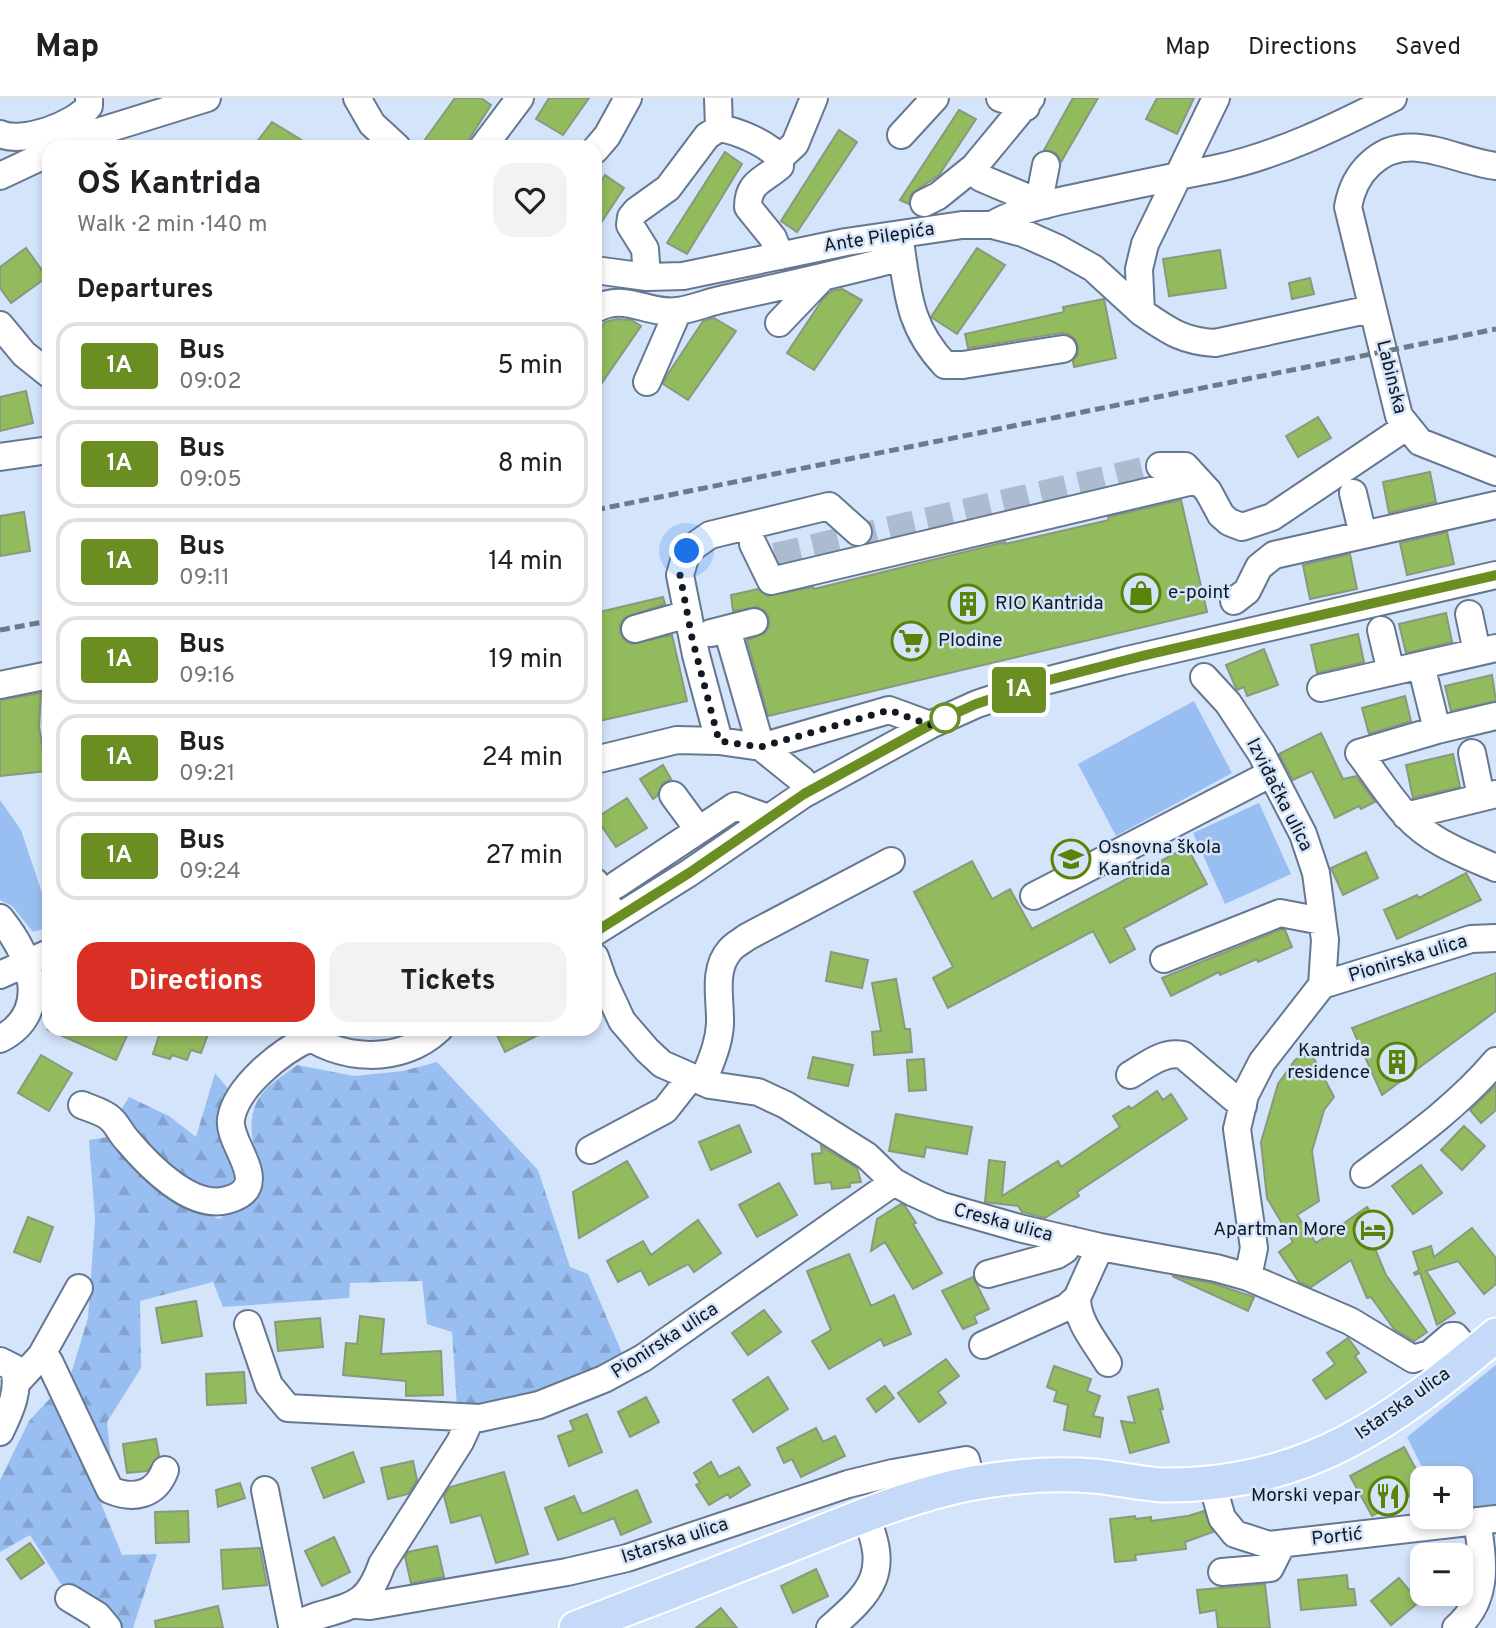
<!DOCTYPE html>
<html lang="en">
<head>
<meta charset="utf-8">
<style>
  body { margin:0; font-family:Overpass,sans-serif; background:#f2f2f2; color:#202124; height:100vh; display:flex; flex-direction:column; font-size:26px; white-space:nowrap }
  * { box-sizing:border-box; margin:0 }
  p { font-size:23px; color:#757577 }
  .icon { flex:none; width:38px; height:38px; fill:none; stroke:currentColor; stroke-width:2; stroke-linecap:round; stroke-linejoin:round }
  .map { position:relative; flex:1; overflow:hidden }
  .details { position:absolute; left:42px; top:42px; width:560px; height:896px; display:flex; flex-direction:column; background:#fff; border-radius:21px; box-shadow:0 4px 10px #0003 }
  .details>* { flex:none }
  .badge { padding:0 14px; border-radius:5px; font-size:24px; line-height:46px }
  .fabs { position:absolute; left:1410px; top:1368px; display:grid; gap:14px }
  .fabs a { display:grid; place-items:center; width:63px; height:63px; border-radius:14px; background:#fff; box-shadow:0 4px 10px #0003; font-size:35px }
  .you { position:absolute; width:35px; height:35px; margin:-18px; border:5px solid #fff; border-radius:50%; background:#1a73e8; box-shadow:0 0 0 10px #1a73e833 }
  .map>.badge { position:absolute; translate:-50% -50%; box-shadow:0 0 0 4px #fff }
  h2 { padding:0 35px; font-size:26px; line-height:63px }
  .round { display:grid; place-items:center; flex:none; width:74px; height:74px; border-radius:21px; background:#f2f2f2 }
  .summary { display:flex; align-items:center; justify-content:space-between; height:119px; padding:0 35px }
  h1 { font-size:33px; font-weight:700; line-height:52px }
  .button { display:flex; gap:14px; margin-top:auto; padding:14px 35px }
  .button a { flex:1; height:80px; border-radius:21px; background:#d93025; color:#fff; font-size:28px; font-weight:700; line-height:80px; text-align:center }
  .button a+a { background:#f2f2f2; color:#202124 }
  ul { padding:0; list-style:none }
  li { display:flex; align-items:center; gap:21px; height:88px; margin:0 14px 10px; padding:0 21px; border:4px solid #e0e0e0; border-radius:21px }
  li div { flex:1 }
  li b { display:block; font-size:26px }
  li em { font-style:normal }
  li .badge { min-width:77px; font-weight:700; text-align:center }
  header { display:flex; align-items:center; gap:42px; box-sizing:border-box; height:98px; padding:0 35px; background:#fff; border-bottom:2px solid #e0e0e0 }
  header strong { font-size:33px }
  nav { display:flex; gap:38px; margin-inline-start:auto; font-size:24px }
  .map>svg:first-child { display:block }
</style>
</head>
<body>
<header>
<strong>Map</strong>
<nav><a>Map</a><a>Directions</a><a>Saved</a></nav>
</header>
<div class="map">
<svg width="1496" height="1530" viewBox="0 0 1496 1530">
  <defs>
    <pattern id="forest-firs" width="22" height="20" patternUnits="userSpaceOnUse" patternTransform="scale(1.75)"><rect width="22" height="20" fill="#99bef1"/><path d="M5 1l3.5 6h-7zM16 11l3.5 6h-7z" fill="#83a3ce"/></pattern>
  </defs>
  <rect width="100%" height="100%" fill="#d4e4fb"/>
  <!-- green -->
  <path fill="#99bef1" d="M1194,603l38,72 -116,63 -38,-72z
    M0,702l21,30 28,84v13l-16,5 -21,-26 -12,-6z
    M1259,705l32,71 -66,30 -32,-71z
    M1496,1267v146l-35,5v-37h-33l-21,-42z"/>
  <!-- forest -->
  <path fill="url(#forest-firs)" d="M437,964l101,108 32,97 18,7 34,79 -74,38 -91,16 -5,-75 -25,-8 -5,-43 -72,2 -1,15 -126,9 -10,-25 -73,19 1,67 -34,54 5,48 -42,-93 18,-59 7,-98 -6,-80 19,-3 36,43 27,20 48,19 30,-20 15,-16c-9,-31 -24,-67 2,-94 9,-9 21,-16 31,-24l57,11 49,-5z
    M215,975l19,23 5,94 -32,7 -61,-44 -27,-40 10,-16 40,19 27,21z
    M56,1294l66,163 35,-1 -24,74h-11l-35,-32 -26,-12 -31,-49 -30,17v-72l29,-59z"/>
  <!-- building -->
  <path fill="#92bb5e" stroke="#8a987b" stroke-width="2" d="M455,0h26l10,7 -27,42h-30l-10,-6z
    M549,0h40l-26,37 -27,-16z
    M1073,0h25l-37,64 -5,-9 -12,-3z
    M1157,0h37l-17,36 -31,-15z
    M959,12l17,9 -37,56 -28,19 -2,10 -9,-4z
    M272,24l41,25h-60z
    M839,32l18,12 -60,90 -16,-11z
    M725,54l17,12 -55,90 -20,-11z
    M605,77l19,13 -29,44v-40z
    M26,150l21,29 -36,26 -11,-15v-21z
    M977,150l28,17 -48,69 -26,-17z
    M1220,152l6,38 -57,8 -6,-37z
    M1310,180l4,16 -22,5 -3,-16z
    M842,191l20,11 -48,70 -27,-17 36,-54 8,-8z
    M1104,201l12,59 -42,9 -1,-6 5,-7v-8l-3,-7 -7,-5 -7,-1 -93,15 -3,-14 99,-22 -1,-5z
    M714,220l22,13 -48,69 -25,-16 5,-10 35,-53z
    M617,221l14,1 10,6 -46,67v-56l10,-15z
    M26,293l7,32 -33,8v-34z
    M1318,319l13,21 -33,19 -12,-21z
    M1430,374l6,30 -47,11 -6,-31z
    M1181,402l26,112 -439,104 -21,-76 18,-7 4,-7v-9l-4,-6 -7,-4 -25,4 -2,-16 27,-6 10,7 45,-9 1,2 191,-47v2l104,-24 -1,-3z
    M24,414l6,39 -30,5v-40z
    M1447,434l7,32 -47,11 -7,-32z
    M1350,456l7,35 -47,10 -7,-34z
    M663,499l2,7 -41,14 -4,7v8l5,8 7,3 40,-9 15,66 -92,21v-109z
    M1446,515l6,29 -46,11 -7,-29z
    M1358,536l6,28 -47,11 -6,-28z
    M1264,551l14,36 -31,11 -3,-9 -7,3 -1,-2 -10,-23z
    M1492,577l4,26 -45,10 -6,-25z
    M41,595l-2,34 8,44 -47,5v-76z
    M1405,598l6,25 -42,13 -7,-26z
    M1321,635l22,46 13,-3 19,26 -14,7 -2,-3 -24,12 -23,-47 -19,9 -14,-26z
    M1453,656l7,33 -47,11 -7,-33z
    M663,667l8,14 -8,4 -6,13 -4,3 -13,-20z
    M627,700l20,30 -31,19 -20,-29z
    M1187,749l20,37 -83,44 11,21 -25,14 -17,-32 -145,77 -15,-30 20,-11 -39,-75 58,-31 20,38 18,-10 22,40z
    M1366,754l12,26 -35,17 -12,-27z
    M1466,775l15,27 -84,39 -13,-29 33,-15 2,3z
    M1282,831l3,1 7,17 -34,15 -1,-3 -37,16 -1,-3 -48,24 -9,-18z
    M831,854l37,8 -6,28 -36,-7z
    M1496,875v38l-114,84 -30,-67z
    M896,881l9,50h5l2,23 -38,3 -2,-23 9,-1 -9,-48z
    M47,931h83l-14,31z
    M161,931h49l-9,24 -10,-3 -4,10 -15,-5 -2,4 -17,-5z
    M494,931h56l-45,23z
    M1310,953l24,46 -10,13 -12,41 7,50 -22,14 19,28 51,-36 19,28 -13,9 13,31 41,57 -13,9 -20,-12 -23,-32 -4,1 -16,-38 -40,27 -12,-5 -20,-30 14,-10 -26,-44 -6,-56 17,-58 17,-24z
    M41,957l31,18 -23,38 -31,-18z
    M813,959l40,8 -5,21 -40,-8z
    M924,961l2,31 -17,1 -2,-31z
    M1496,987v25l-15,13 -11,-13z
    M1157,993l6,9 8,-6 16,25 -110,73 2,4 -34,22 -23,-6 -4,-6 -33,-4 4,-42 16,2 -3,34 56,-35 3,6 59,-40 -7,-11 16,-10 2,3z
    M896,1016l76,13 -5,27 -41,-7 -2,10 -35,-6z
    M739,1027l12,27 -40,18 -12,-28z
    M1464,1028l21,20 -23,24 -21,-20z
    M821,1048l36,22 4,14 -11,1v4l-18,2 -1,-7 -16,2 -3,-30 10,-1z
    M627,1063l21,36 -69,41 -6,-46z
    M1421,1067l21,28 -29,21 -21,-28z
    M779,1085l18,32 -40,22 -18,-32z
    M901,1106l4,2 11,17 -3,1 29,49 -29,16 -28,-47 -14,9 6,-32z
    M28,1119l25,10 -13,35 -26,-10z
    M698,1122l23,33 -27,19 -6,-8 -39,21 -8,-15 -23,12 -11,-21 36,-20 8,14z
    M1472,1130l24,30v26l-12,10 -26,-33 -32,10 29,42 -18,12 -17,-52 -5,2 -1,-2 5,-3 -6,-18 18,-6 3,11z
    M849,1156l22,52 23,-11 17,39 -27,12 -3,-7 -52,30 -17,-28 19,-11 -24,-59z
    M1172,1178l40,7 42,14 -6,14z
    M973,1179l16,32 -15,7 3,7 -14,6 -21,-38z
    M196,1203l6,35 -40,7 -6,-35z
    M764,1212l17,22 -33,23 -16,-22z
    M360,1218l24,3 -3,35 60,-3 2,44 -37,1v-15l-63,-6 3,-32 11,1z
    M320,1220l3,29 -45,4 -3,-29z
    M1348,1240l11,15 -4,3 11,16 -40,27 -13,-19 22,-16 -8,-11z
    M946,1261l13,17 -21,16 8,11 -27,19 -21,-29z
    M1054,1268l37,13 -4,12 13,5 -7,20 10,2 -3,19 -36,-7 4,-25 -14,-4 3,-10 -10,-4z
    M244,1274l2,31 -39,2 -1,-31z
    M768,1279l20,32 -35,23 -20,-32z
    M885,1288l9,12 -18,14 -9,-13z
    M1158,1291l5,20h-3l9,33 -39,11 -9,-32 14,2 -7,-26z
    M646,1299l13,25 -29,15 -12,-25z
    M587,1316l15,38 -33,14 -11,-30 16,-6 -4,-9z
    M816,1330l7,14 12,-6 10,20 -44,21 -9,-18 -8,4 -7,-15z
    M156,1341l3,17 -12,15 -20,2 -4,-29z
    M1404,1349l19,35v7l-51,27 -22,-40z
    M353,1354l11,30 -40,16 -12,-30z
    M413,1363l4,19 -9,14 -20,5 -7,-31z
    M711,1364l8,15 20,-10 11,18 -20,13 -2,-4 -19,11 -13,-20 4,-2 -6,-10z
    M504,1374l24,82 -32,9 -15,-48 -30,8 -7,-27 6,-9z
    M240,1385l5,15 -27,9 -2,-17z
    M637,1392l14,32 -30,13 -7,-17 -56,22 -13,-32 29,-12 8,18z
    M188,1413l1,31 -33,1 -1,-31z
    M1204,1413l9,21 -28,10 1,7 -51,6 1,5 -21,2 -5,-43 25,-3 1,3 15,-2v4l37,-5z
    M334,1439l16,35 -28,14 -17,-35z
    M30,1445l14,20 -23,16 -14,-20z
    M437,1448l7,31 -33,6 -6,-26 3,-5z
    M260,1450l7,37 -44,4 -2,-39z
    M816,1471l12,27 -35,17 -12,-27z
    M1347,1477l1,14h6l2,16 -55,5 -3,-30z
    M1399,1480l20,24 -28,23 -20,-24z
    M1265,1486l5,44h-52l-2,-18 -16,3 -3,-23z
    M218,1508l5,22h-67l-1,-7z
    M721,1510l16,20h-41z"/>
  <g fill="none" stroke-linecap="round" stroke-linejoin="round">
    <!-- minor-tunnel -->
    <path stroke="#adbbd0" stroke-width="26" stroke-dasharray="26 13" stroke-linecap="butt" d="M775,458l385,-90"/>
    <defs>
      <path id="minor" d="M357,0l15,26 25,23
        M718,0l1,30
        M1000,0l26,9
        M1031,0l-57,69 1,5 6,6 64,27
        M1216,0l-71,146 -6,25 2,43c27,18 40,29 74,31l156,-34
        M0,36c22,10 75,-9 89,-28v-8
        M901,37l34,-37
        M63,49l25,-12 119,-37
        M483,49l37,-49
        M595,52l12,-14 21,-38
        M780,60l15,-14 19,-46
        M1496,68c-43,-5 -89,-38 -126,-2 -13,12 -19,26 -22,43l51,209 21,26 76,30
        M0,78l49,-23
        M1039,103l7,-36
        M924,105l14,-7 36,-29
        M992,127c29,-17 63,-23 96,-30 42,-9 84,-18 126,-26 63,-13 122,-42 179,-71
        M900,144c8,50 8,84 45,123h18l100,-16
        M595,172l52,7 36,-1 163,-34 116,-17h30l31,8 36,16 34,19 48,44
        M647,179l-2,-28 -15,-24 1,-8 5,-6 32,-23 39,-52 12,-8c19,3 47,15 61,30v8c-17,15 -32,16 -32,41l25,31 7,18
        M595,211c31,-17 51,6 83,2 15,-2 31,-9 46,-12 60,-13 119,-26 178,-42
        M779,225l42,-44
        M0,227l24,29 25,20
        M647,284l31,-71
        M0,359l49,-7
        M1160,368h25l23,25 13,24 8,7 13,5 30,-10 134,-90
        M1353,395l10,42
        M753,446l18,37 426,-101
        M1234,503l13,-10 12,-24 15,-12 222,-50
        M1469,516l8,38
        M635,531l53,-15
        M727,531l34,118 128,-37 41,15
        M1381,532l10,42
        M711,535l43,-11
        M1421,567l16,65
        M1204,579l24,26 33,50 42,81 13,39 9,67 -3,45 -60,77 -17,33 -8,34 17,119 -6,29
        M0,587l49,-10
        M1321,590l175,-40
        M1496,618l-59,14 -78,23c16,21 30,44 47,62 24,27 58,39 90,53
        M719,643l-23,-86 -16,-80 7,-24 23,-16 119,-29 29,26
        M1472,655l9,44
        M595,662l82,-20 42,1 42,6 41,33 8,11
        M673,697l25,34
        M1406,718l90,-22
        M595,784l21,37
        M616,787l119,-79 33,12
        M1034,798l236,-122
        M0,820c30,37 53,94 0,121
        M595,834l94,-59 115,-79 126,-69 47,-21 68,-23 78,-20 373,-86
        M595,859l8,23 19,41 25,29 15,14 48,21 48,7 28,13 81,51 27,26 20,11 28,13 77,22 81,19 116,21 32,9 102,44 63,38 17,-5 21,-18h4l16,19
        M1164,861l116,-46 42,8
        M0,877l49,-22
        M1322,887l149,-46 25,-1
        M299,931c39,33 102,36 140,0
        M1130,977c17,-10 33,-24 53,-20l60,51
        M703,984c7,-19 16,-37 17,-58 1,-23 -8,-54 10,-74 4,-5 12,-9 17,-13l144,-76
        M82,1007c9,4 22,7 29,14 6,5 10,15 16,21 21,25 64,70 100,60 49,-13 0,-55 4,-81 5,-32 50,-68 79,-81
        M590,1052l75,-40 26,-33
        M1364,1076c47,-35 94,-68 132,-113
        M988,1176l69,-19 8,-5 6,-10
        M1077,1200c0,24 19,45 31,65
        M248,1226l21,61 19,23 192,10 59,-13 65,-26 39,-21 251,-176
        M983,1247l84,-38 10,-9 23,-51
        M41,1258l38,-68
        M0,1263l14,7c6,23 -4,43 -14,64
        M17,1284l24,-26 8,5 61,129c24,10 46,5 55,-20
        M1212,1385l10,35 13,16 34,11 227,-26
        M265,1392l27,136
        M1222,1474l48,-4 12,-24
        M69,1500l28,17 11,13
        M357,1507l13,1 197,-34 60,-14 221,-74 45,-11 73,-13 6,23
        M292,1530c6,-5 16,-9 25,-12 38,-11 51,-12 65,-52l78,-122 11,-24
        M830,1530c43,-37 60,-56 35,-113
        M1456,1530c33,-28 28,-68 21,-106"/>
      <path id="major" d="M576,1530c71,-27 141,-54 212,-82 60,-24 121,-51 185,-63 40,-7 81,-10 121,-7 23,2 46,8 68,9 142,2 231,-63 334,-150"/>
    </defs>
    <!-- minor casing -->
    <use href="#minor" stroke="#667891" stroke-width="30"/>
    <!-- major casing -->
    <use href="#major" stroke="#fff" stroke-width="37"/>
    <!-- minor -->
    <use href="#minor" stroke="#fff" stroke-width="26"/>
    <!-- major -->
    <use href="#major" stroke="#c5daf8" stroke-width="33"/>
    <!-- rail -->
    <path stroke="#6e7a89" stroke-width="5" stroke-dasharray="10 5" stroke-linecap="butt" d="M595,412l901,-181
      M0,532l49,-9"/>
  </g>
  <g fill="none" stroke-linecap="round" stroke-linejoin="round">
    <defs>
      <path id="line" d="M595,834l94,-59 115,-79 126,-69 46,-21 69,-23 101,-26 350,-80"/>
    </defs>
    <!-- line casing -->
    <use href="#line" stroke="#fff" stroke-width="16"/>
    <!-- line -->
    <use href="#line" stroke="#6b8e23" stroke-width="10"/>
    <!-- walk -->
    <path stroke="#121922" stroke-width="7" stroke-dasharray="0 12.6" d="M687,453l-7,24 12,63 27,103 42,6 128,-37 41,15 15,-7"/>
  </g>
  <!-- icons -->
  <defs>
    <symbol id="shop-ring" viewBox="-11 -11 22 22"><circle r="9.5" fill="#d4e4fb" stroke="#5a8309" stroke-width="1.5"/><path d="M-5-2.5h2.3a2.7 3.5 0 0 1 5.4 0H5L5.5 6h-11ZM-1.5-2.5h3a1.5 2.3 0 0 0-3 0Z" fill="#5a8309"/></symbol>
    <symbol id="building-ring" viewBox="-11 -11 22 22"><circle r="9.5" fill="#d4e4fb" stroke="#5a8309" stroke-width="1.5"/><path d="M-4-6H4V6H1V3H-1V6H-4ZM-2.5-4.3h1.7v1.8h-1.7ZM.8-4.3h1.7v1.8H.8ZM-2.5-1h1.7V.8h-1.7ZM.8-1h1.7V.8H.8Z" fill="#5a8309"/></symbol>
    <symbol id="supermarket-ring" viewBox="-11 -11 22 22"><circle r="9.5" fill="#d4e4fb" stroke="#5a8309" stroke-width="1.5"/><path d="M-6-5.5h2.5l.6 2H6L4.5 2H-2.5L-4.4-4H-6ZM-1.5 3.2a1.3 1.3 0 1 0 .1 0ZM3 3.2a1.3 1.3 0 1 0 .1 0Z" fill="#5a8309"/></symbol>
    <symbol id="school-ring" viewBox="-11 -11 22 22"><circle r="9.5" fill="#d4e4fb" stroke="#5a8309" stroke-width="1.5"/><path d="M0-5L7-2L0 1L-7-2ZM-4 1L0 2.5L4 1V4Q0 6-4 4Z" fill="#5a8309"/></symbol>
    <symbol id="hotel-ring" viewBox="-11 -11 22 22"><circle r="9.5" fill="#d4e4fb" stroke="#5a8309" stroke-width="1.5"/><path d="M-6-4.5h1.5V1H6V5H4.5V3h-9V5H-6ZM-4 0a1.8 1.8 0 1 1 3.6 0ZM.5 0V-2.5h3Q6-2.5 6 0Z" fill="#5a8309"/></symbol>
    <symbol id="restaurant-ring" viewBox="-11 -11 22 22"><circle r="9.5" fill="#d4e4fb" stroke="#5a8309" stroke-width="1.5"/><path d="M-5-6h1v4h1v-4h1v4h1v-4h1v5L-1.5 .5V6h-2V.5L-5-1ZM5-6V6H3V1.5H1.5Q1.5-4 5-6Z" fill="#5a8309"/></symbol>
  </defs>
  <g fill-rule="evenodd">
    <use href="#shop-ring" x="1119" y="473" width="44" height="44"/>
    <use href="#building-ring" x="946" y="484" width="44" height="44"/>
    <use href="#supermarket-ring" x="889" y="521" width="44" height="44"/>
    <use href="#school-ring" x="1049" y="739" width="44" height="44"/>
    <use href="#building-ring" x="1375" y="942" width="44" height="44"/>
    <use href="#hotel-ring" x="1351" y="1110" width="44" height="44"/>
    <use href="#restaurant-ring" x="1366" y="1376" width="44" height="44"/>
  </g>
  <!-- markers -->
  <circle fill="#fff" stroke="#6b8e23" stroke-width="3.5" cx="945" cy="620" r="14"/>
  <g text-anchor="middle" dominant-baseline="central" stroke-width="5" stroke-linejoin="round" paint-order="stroke">
    <!-- street labels -->
    <g font-size="19" fill="#121922" stroke="#d4e4fb">
      <text transform="translate(879 140) rotate(-9)">Ante Pilepića</text>
      <text transform="translate(1391 279) rotate(76)">Labinska</text>
      <text transform="translate(1279 697) rotate(63)">Izviđačka ulica</text>
      <text transform="translate(1408 861) rotate(-17)">Pionirska ulica</text>
      <text transform="translate(1003 1125) rotate(15)">Creska ulica</text>
      <text transform="translate(665 1243) rotate(-33)">Pionirska ulica</text>
      <text transform="translate(1403 1306) rotate(-35)">Istarska ulica</text>
      <text transform="translate(1337 1439) rotate(-6)">Portić</text>
      <text transform="translate(675 1443) rotate(-18)">Istarska ulica</text>
    </g>
    <!-- poi labels -->
    <g font-size="19" fill="#121922" stroke="#d4e4fb" text-anchor="start">
      <text x="1168" y="495">e-point</text>
      <text x="995" y="506">RIO Kantrida</text>
      <text x="938" y="543">Plodine</text>
      <text x="1098" y="750">Osnovna škola<tspan x="1098" dy="22">Kantrida</tspan></text>
      <text x="1370" y="953" text-anchor="end">Kantrida<tspan x="1370" dy="22">residence</tspan></text>
      <text x="1346" y="1132" text-anchor="end">Apartman More</text>
      <text x="1361" y="1398" text-anchor="end">Morski vepar</text>
    </g>
  </g>
</svg>
<div class="fabs">
<a>+</a>
<a>−</a>
</div>
<div class="you" style="left:687px;top:453px"></div>
<b class="badge" style="left:1019px;top:592px;background:#6b8e23;color:#fff">1A</b>
<section class="details">
<div class="summary"><div><h1>OŠ Kantrida</h1><p>Walk · 2 min · 140 m</p></div><a class="round"><svg class="icon" aria-label="heart" viewBox="0 0 24 24"><path d="M12 20l-8-8c-3-5 5-10 8-4 3-6 11-1 8 4z"/></svg></a></div>
<h2>Departures</h2>
<ul>
<li><span class="badge" style="background:#6b8e23;color:#fff">1A</span><div><b>Bus</b><p>09:02</p></div><em>5 min</em></li>
<li><span class="badge" style="background:#6b8e23;color:#fff">1A</span><div><b>Bus</b><p>09:05</p></div><em>8 min</em></li>
<li><span class="badge" style="background:#6b8e23;color:#fff">1A</span><div><b>Bus</b><p>09:11</p></div><em>14 min</em></li>
<li><span class="badge" style="background:#6b8e23;color:#fff">1A</span><div><b>Bus</b><p>09:16</p></div><em>19 min</em></li>
<li><span class="badge" style="background:#6b8e23;color:#fff">1A</span><div><b>Bus</b><p>09:21</p></div><em>24 min</em></li>
<li><span class="badge" style="background:#6b8e23;color:#fff">1A</span><div><b>Bus</b><p>09:24</p></div><em>27 min</em></li>
</ul>
<div class="button"><a>Directions</a><a>Tickets</a></div>
</section>
</div>
</body>
</html>
